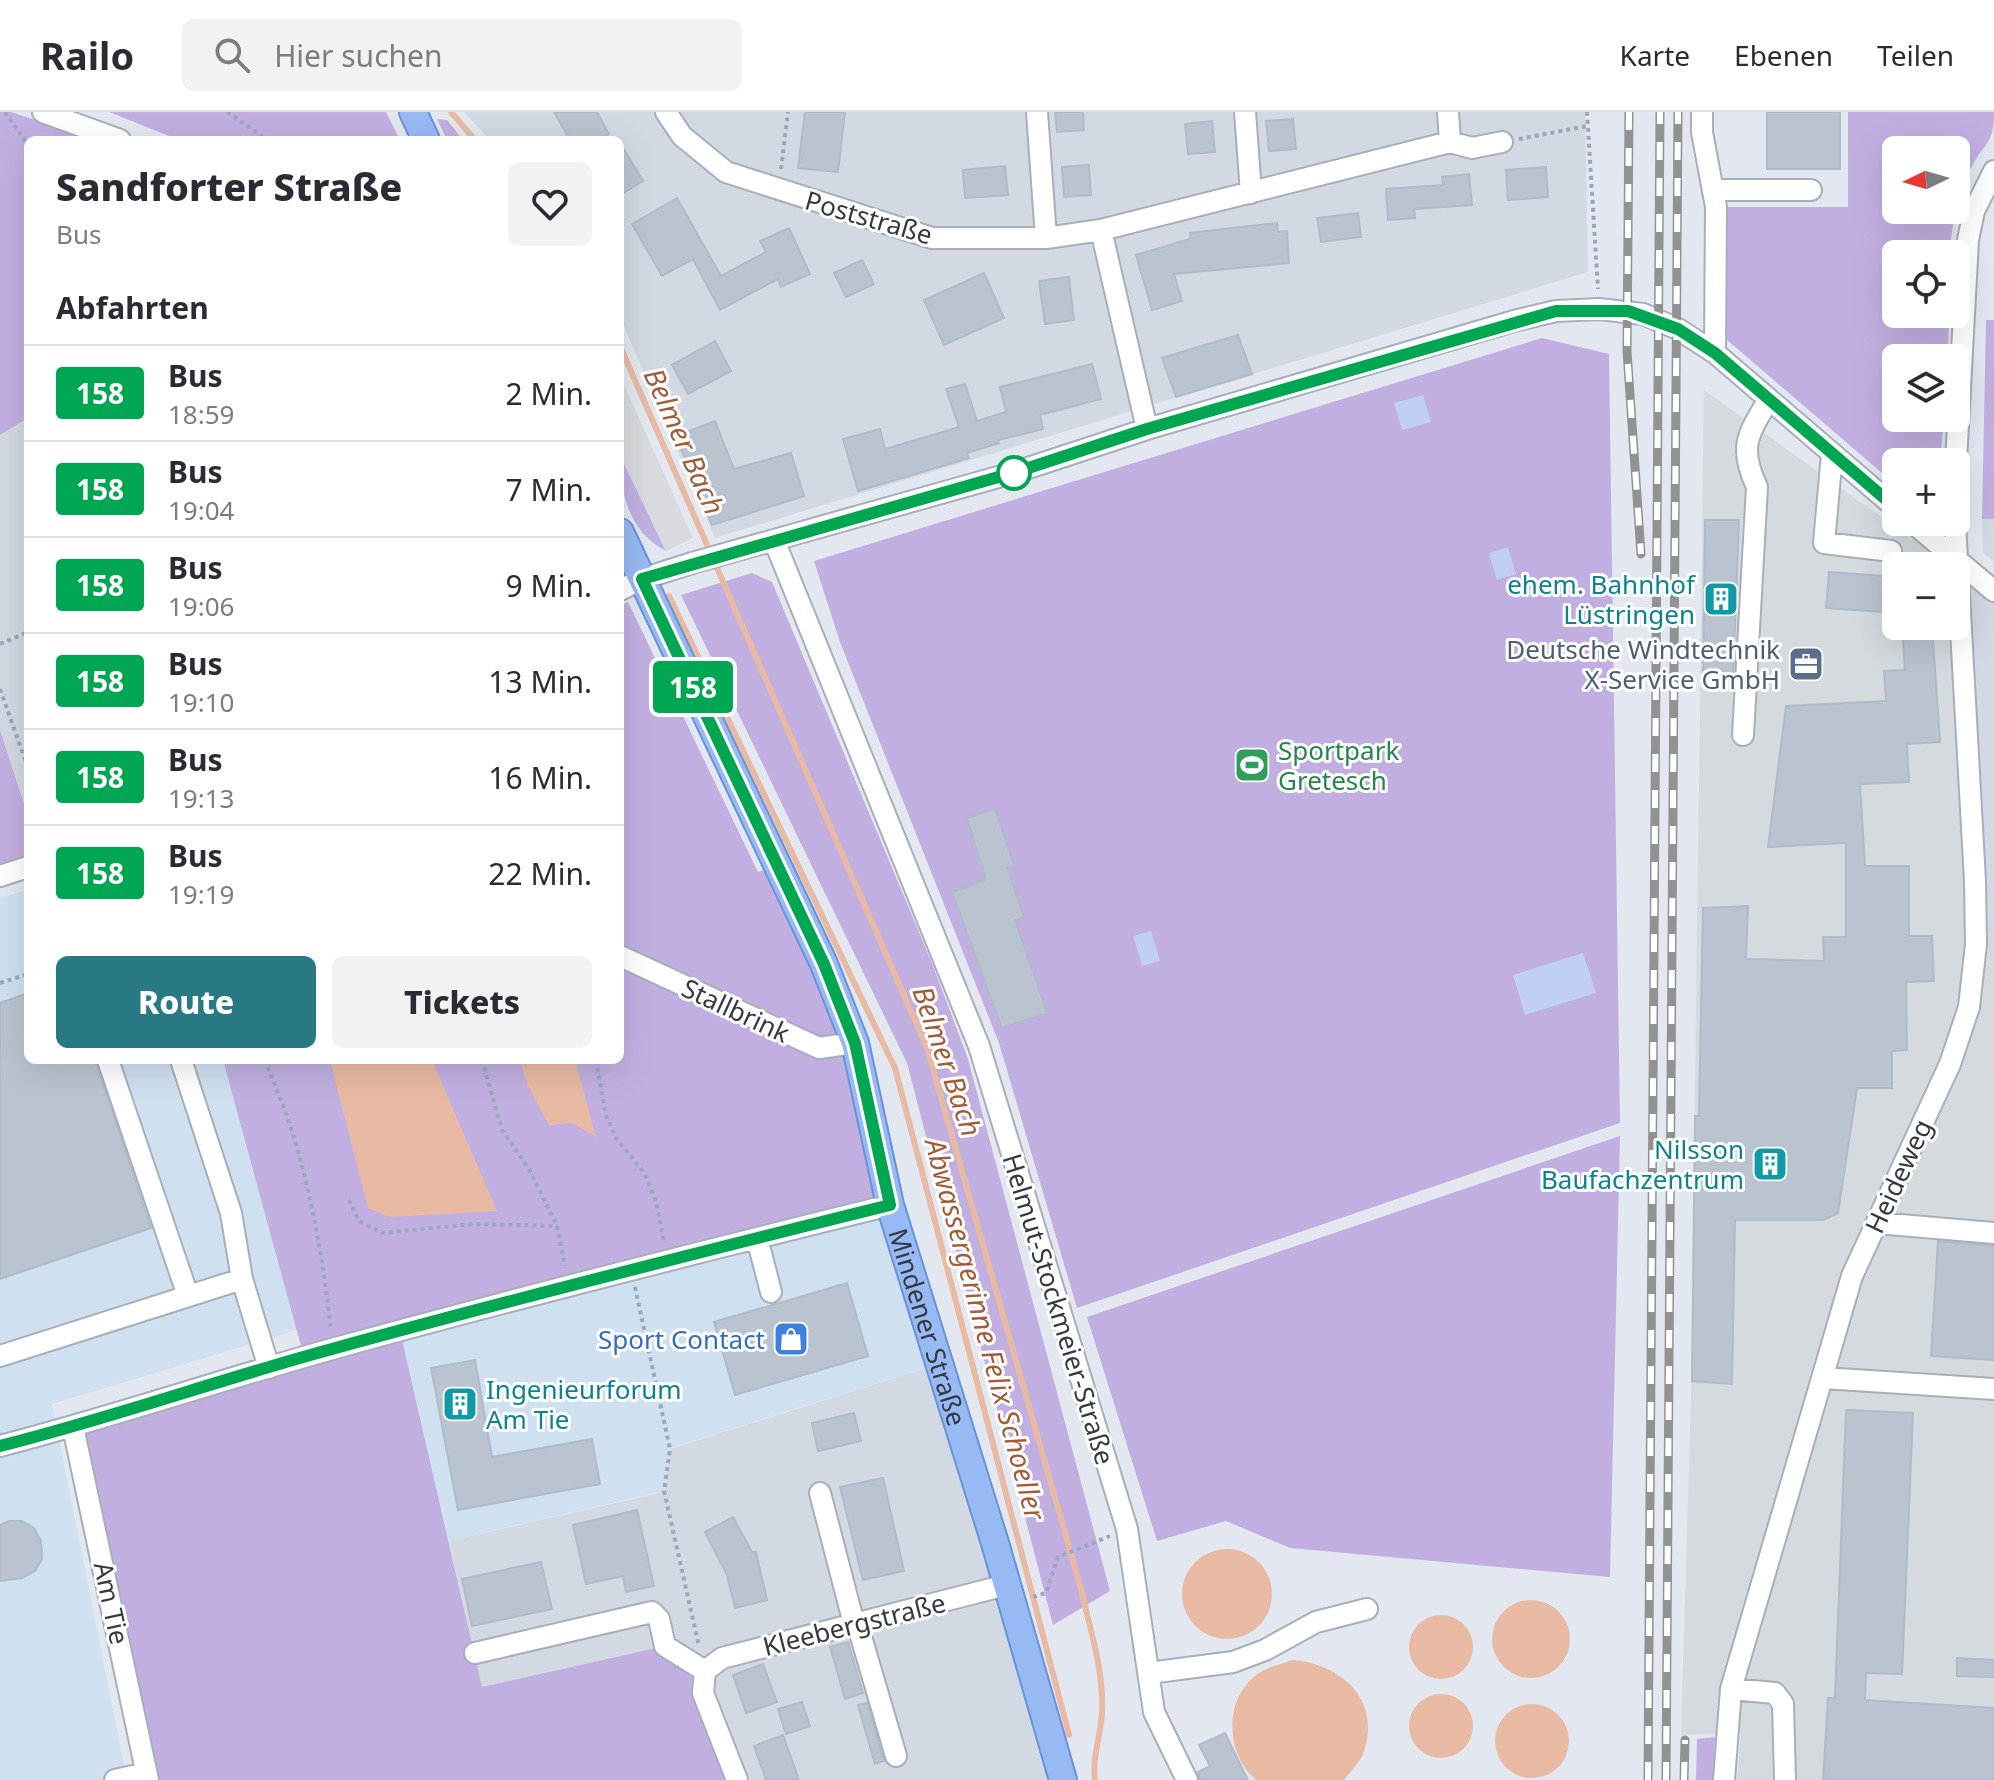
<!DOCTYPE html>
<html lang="de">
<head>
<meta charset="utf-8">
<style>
  body { margin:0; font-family:"Noto Sans",sans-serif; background:#f2f2f3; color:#2b2b33; height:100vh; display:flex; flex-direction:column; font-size:30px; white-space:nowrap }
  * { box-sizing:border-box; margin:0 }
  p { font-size:26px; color:#7c7c81 }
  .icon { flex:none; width:44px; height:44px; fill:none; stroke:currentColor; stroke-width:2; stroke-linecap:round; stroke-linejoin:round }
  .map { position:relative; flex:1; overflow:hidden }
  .side { position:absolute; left:24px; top:24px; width:600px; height:928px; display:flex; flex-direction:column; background:#fff; border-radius:12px; box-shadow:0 8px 32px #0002 }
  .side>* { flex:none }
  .badge { padding:0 16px; border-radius:6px; font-size:28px; line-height:52px }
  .needle { width:52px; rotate:265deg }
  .tools { position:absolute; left:1882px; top:24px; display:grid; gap:16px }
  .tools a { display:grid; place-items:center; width:88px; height:88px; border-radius:12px; background:#fff; box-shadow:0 8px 32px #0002; font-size:40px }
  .map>.badge { position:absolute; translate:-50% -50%; box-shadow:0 0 0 4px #fff }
  h2 { padding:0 32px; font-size:30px; line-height:72px }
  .round { display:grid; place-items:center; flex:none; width:84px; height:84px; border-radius:12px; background:#f2f2f3 }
  .summary { display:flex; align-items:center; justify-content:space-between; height:136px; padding:0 32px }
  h1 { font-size:38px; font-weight:800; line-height:60px }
  .button { display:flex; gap:16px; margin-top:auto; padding:16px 32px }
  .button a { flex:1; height:92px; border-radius:12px; background:#287984; color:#fff; font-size:32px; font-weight:800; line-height:92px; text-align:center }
  .button a+a { background:#f2f2f3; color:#2b2b33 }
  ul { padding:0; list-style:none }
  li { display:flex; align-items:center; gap:24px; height:96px; padding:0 32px; border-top:2px solid #e1e1e2 }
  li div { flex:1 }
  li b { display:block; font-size:30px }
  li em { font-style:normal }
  li .badge { min-width:88px; font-weight:700; text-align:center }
  header { display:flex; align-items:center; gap:48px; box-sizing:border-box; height:112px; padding:0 40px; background:#fff; border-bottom:2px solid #e1e1e2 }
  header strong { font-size:38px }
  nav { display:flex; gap:44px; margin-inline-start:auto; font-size:28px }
  .search { width:560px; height:72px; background:#f2f2f3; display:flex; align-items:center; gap:20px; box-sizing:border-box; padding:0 28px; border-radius:12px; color:#7c7c81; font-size:30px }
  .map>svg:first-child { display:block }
</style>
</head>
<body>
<header>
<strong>Railo</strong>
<div class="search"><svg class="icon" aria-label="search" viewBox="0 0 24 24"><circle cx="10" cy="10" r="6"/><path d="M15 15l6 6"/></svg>Hier suchen</div>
<nav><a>Karte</a><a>Ebenen</a><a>Teilen</a></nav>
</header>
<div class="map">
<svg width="1994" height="1668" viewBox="0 0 1994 1668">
  <rect width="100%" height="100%" fill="#e3e8f0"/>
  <!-- residential -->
  <path fill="#d2d9e3" d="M464,0h1121l3,160 -873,266 -95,-221v-177h-130z
    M28,306v398l-28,-86v-295z
    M1982,407h12v43l-11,-9z
    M1966,465l28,25v360l-5,1z
    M939,1252l124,416h-326l-72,-134 -183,42 -33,-147 215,-49 6,-43z"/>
  <!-- commercial -->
  <path fill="#cfe0f1" d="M28,777v171h195l74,270 -245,74 75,376h-127v-882z
    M890,1093l49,159 -269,84 -6,43 -215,50 -49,-210z"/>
  <!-- industrial -->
  <path fill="#d5dadf" d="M1704,278l246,176h-54v60h60l10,-49 23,386 5,-1v818h-257l4,-47 -60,2 10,-337z"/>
  <!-- green -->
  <path fill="#c1afe1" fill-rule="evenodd" d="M0,0h11l86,28h-69v278l-28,17z
    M109,0h277l14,28h-221z
    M1848,0h146c0,34 -10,30 -23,56 -13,27 -20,57 -21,86h-54v60h53l-1,44h-52v60h48l-4,44h-44v23l-170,-146v-132h122zM1896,38h60v60h-60z
    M437,7l10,1 16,20h-16z
    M1986,208h8v199h-12z
    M1542,226l67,16 11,769 -543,185 -78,-265 -159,-401 -26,-81z
    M620,343l46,96c-37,-19 -46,-58 -46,-96z
    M752,461l20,9 160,381 36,96 142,532 -57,34 -146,-562 -226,-468z
    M628,490l130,270 19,-7 47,99 66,241 -490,126 82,356 183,-41 40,25 32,109h-590l-74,-353 231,-70 -81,-297h397v-454z
    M0,618l28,86v44l-28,9z
    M1620,1024l-10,441 -320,-29 -64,-27 -69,20 -70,-224z
    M1715,1625l-2,43h-17l1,-41z"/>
  <!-- sand -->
  <path fill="#c1cff2" d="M1423,283l8,27 -29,8 -8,-27z
    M1508,435l8,27 -19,6 -8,-27z
    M1151,819l9,30 -18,5 -9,-30z
    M1583,841l13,40 -71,22 -12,-40z"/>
  <!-- parking -->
  <path fill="#d8dbde" d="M620,264l73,162 -27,13 -46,-96z
    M1994,885v77l-24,-2 15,-38z"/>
  <!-- water -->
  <path fill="#e8baa4" d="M330,948h102l65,151 -107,6 -22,-9z
    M520,948h55l21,77 -24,-14 -23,2 -21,-39z
    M1182 1482a45 45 0 1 1 90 0a45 45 0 1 1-90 0Z
    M1492 1527a39 39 0 1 1 78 0a39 39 0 1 1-78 0Z
    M1409 1535a32 32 0 1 1 64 0a32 32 0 1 1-64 0Z
    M1292,1548c49,3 91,41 71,94 -4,9 -13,18 -19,26h-88c-32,-27 -33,-86 6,-109 9,-5 21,-7 30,-11z
    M1409 1614a32 32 0 1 1 64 0a32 32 0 1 1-64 0Z
    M1495 1629a37 37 0 1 1 74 0a37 37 0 1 1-74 0Z"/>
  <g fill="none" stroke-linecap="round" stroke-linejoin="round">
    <!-- stream -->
    <path stroke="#e8baa4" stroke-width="6" d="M451,0l24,28
      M620,234l307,702 154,541c9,40 23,82 21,123 -1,24 -10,44 -7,68
      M669,484l226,472 174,667"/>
  </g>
  <!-- building -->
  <path fill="#bac4d0" stroke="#aebbca" stroke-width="2" d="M554,0h43l12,22 -11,6h-28z
    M805,0h40l-7,60 -40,-4z
    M1055,0h28l1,18 -27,2z
    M1767,0h73v57h-73z
    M1293,7l3,30 -27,2 -3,-30z
    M1212,9l3,31 -27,2 -3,-30z
    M620,31l23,38 -23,14z
    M1089,53l2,30 -27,2 -2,-30z
    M1005,54l3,29 -43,3 -2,-28z
    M1546,55l2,30 -40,3 -2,-30z
    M1469,62l3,31 -58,4 1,9 -27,2 -2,-31 57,-4 -1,-8z
    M677,86l44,78 45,-24 -6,-11 29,-13 21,46 -29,13 -3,-8 -58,31 -27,-51 -31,17 -30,-52z
    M1358,101l3,24 -40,5 -4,-24z
    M1277,111l1,9 9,-1 2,32 -115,11 8,27 -30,9 -16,-55 54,-16v-6z
    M862,148l12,24 -28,13 -12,-24z
    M984,161l20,45 -60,27 -20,-45z
    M1069,165l5,43 -29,4 -6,-43z
    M1238,223l14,39 -76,23 -14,-39z
    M715,229l16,30 -43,23 -16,-29z
    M1092,252l9,35 -61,16 3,14 -45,11 1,3 -32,10 2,5 -111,33 -15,-52 37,-10 5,20 41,-12 33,-10 -13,-38 19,-5 12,37 29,-9 -6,-25z
    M715,309l19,48 57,-16 13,43 -92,29 -36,-89z
    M1705,408h34l-6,158h-30z
    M1829,460l67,5v36l-70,-5z
    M1902,514h30l8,116 -33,2 2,38 -49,2 5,82h44v70h23l2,45 -28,1 1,68 -15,1v37h-35l-19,125 -15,7h-88l-3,164 -40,-3 3,-265h4l4,-208 45,-2 -2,53 78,2 -1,-24h23v-94l-78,4 18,-141 100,-5 -2,-30 21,-1z
    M995,697l19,57 -7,2 17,49 -9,3 32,93 -45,15 -50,-136 34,-12 -19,-62z
    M28,881v67h67l56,168 -151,51v-276z
    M1938,1129l56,5v114l-63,-4z
    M847,1171l21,73 -133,39 -21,-73z
    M475,1248l17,97 100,-18 8,45 -142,26 -27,-142z
    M1846,1298l67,3 -11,261 -36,-1 -1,27 129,8v72h-171l5,-82h7z
    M854,1301l7,28 -43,10 -6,-28z
    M883,1366l21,93 -41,9 -23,-93z
    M637,1398l17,76 -28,6 -3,-16 -37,8 -13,-59z
    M733,1405l19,35h4l11,48 -32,8 -8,-33 -22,-43z
    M9,1409h13l12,7 7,13 1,18 -7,12 -13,7 -22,3v-56z
    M541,1450l11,47 -80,17 -10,-47z
    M848,1530l15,51 -18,6 -15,-52z
    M1957,1546l37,2v17l-37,-1z
    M763,1552l14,38 -31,11 -13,-38z
    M802,1590l8,24 -24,8 -8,-25z
    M867,1591l17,58 -9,3 -17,-59z
    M1225,1621l23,47h-48l-2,-8 12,-6 -11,-21z
    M783,1623l16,45h-33l-12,-34z"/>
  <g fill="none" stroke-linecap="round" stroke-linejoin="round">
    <defs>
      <path id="minor" d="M43,0l77,28
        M666,0l16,24 44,36 206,66h114l55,-8 349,-88 22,6 30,-6
        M1037,0l9,126
        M1245,0l6,81
        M1448,0l2,30
        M1702,0v20l14,75 -1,146
        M1713,78h98
        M1101,118l46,199
        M1832,342l-8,89 67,8
        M1956,350l12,-222 6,-29 20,-40
        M1912,410l82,69
        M774,428l205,506 148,483 27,183 33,68
        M620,478l22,-11 50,-16 324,-91 131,-43 367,-108 42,-10 43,-2 44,5 35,15 37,24 181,155
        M1743,623l14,-248c-19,-40 -9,-53 12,-88
        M0,764l28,-9
        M620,844l199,92 36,-5
        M108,948l80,236
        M181,948l50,153 11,66 27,89
        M1877,1111l117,10
        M757,1126l14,54
        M0,1244l242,-77
        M1823,1266l171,11
        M73,1315l75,353
        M0,1334c112,-29 221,-66 332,-97 185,-51 371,-98 558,-144
        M820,1381l34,131
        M857,1511l39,133
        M475,1541l177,-41 7,7 6,27 40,25
        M705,1559l17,-13 284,-73
        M705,1559l-2,22 34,87
        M1149,1561l84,-11 32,-12 51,-28 51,-13
        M1731,1577l44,4 8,11 2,76
        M115,1668l31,-7
        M1724,1668l7,-91 121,-413 98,-212 19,-57 7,-63 -1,-63 -20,-359"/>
      <g id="major">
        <path d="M413,0l13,28"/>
        <path id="s1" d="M620,420l204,432 31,79 35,162 105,338 68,237"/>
      </g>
    </defs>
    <!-- minor casing -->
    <use href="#minor" stroke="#a7afba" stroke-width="24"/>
    <!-- major casing -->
    <use href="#major" stroke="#6a93d7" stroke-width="30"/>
    <!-- path -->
    <path stroke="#99a8ba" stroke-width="4" stroke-dasharray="4 4" stroke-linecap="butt" d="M5,0l23,33
      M227,0l41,28
      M1587,0l11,177
      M1519,27l68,-13
      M781,57l7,-57
      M0,532l28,-12
      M0,577l28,79
      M0,871l28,-9
      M264,948c39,82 57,180 67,270
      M482,948l20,70 27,39 28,57 8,40
      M596,948l10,56 10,22 29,36 11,27 8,41
      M349,1088l10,21 23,12 91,-9 84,2
      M635,1175l35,162 -6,42 35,155
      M1033,1485l13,-4 12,-36 52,-21"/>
    <!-- minor -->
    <use href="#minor" stroke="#fff" stroke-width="20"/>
    <!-- major -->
    <use href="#major" stroke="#97b9f4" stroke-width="26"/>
    <defs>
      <path id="rail" d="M1629,0l-2,239 14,203
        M1648,1668l12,-1668
        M1666,1668l12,-1668
        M1684,1668l1,-40"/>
    </defs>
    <!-- rail casing -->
    <use href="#rail" stroke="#929292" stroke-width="9"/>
    <!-- rail -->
    <use href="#rail" stroke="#fff" stroke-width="6" stroke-dasharray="18" stroke-linecap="butt"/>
  </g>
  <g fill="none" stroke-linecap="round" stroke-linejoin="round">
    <defs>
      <path id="line" d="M0,1334c112,-28 221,-67 332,-97 185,-51 372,-98 558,-144l-35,-162 -31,-79 -182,-385 374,-107 131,-43 409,-118h72l50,18 37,24 181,155"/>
    </defs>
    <!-- line casing -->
    <use href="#line" stroke="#fff" stroke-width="18"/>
    <!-- line -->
    <use href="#line" stroke="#00a651" stroke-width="12"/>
  </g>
  <!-- icons -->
  <defs>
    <symbol id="building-square" viewBox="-11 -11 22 22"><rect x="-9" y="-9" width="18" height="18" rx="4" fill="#0f9aa8" stroke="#fff"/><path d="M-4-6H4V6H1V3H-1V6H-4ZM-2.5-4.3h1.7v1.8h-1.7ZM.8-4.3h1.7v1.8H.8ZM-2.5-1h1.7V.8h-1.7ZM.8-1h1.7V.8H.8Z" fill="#fff"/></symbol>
    <symbol id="office-square" viewBox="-11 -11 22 22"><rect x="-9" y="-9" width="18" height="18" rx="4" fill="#5c6f8a" stroke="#fff"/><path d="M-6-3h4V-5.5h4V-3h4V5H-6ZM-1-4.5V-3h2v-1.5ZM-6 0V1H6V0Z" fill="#fff"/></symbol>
    <symbol id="stadium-square" viewBox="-11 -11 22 22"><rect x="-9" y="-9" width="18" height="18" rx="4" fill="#2e9e5b" stroke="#fff"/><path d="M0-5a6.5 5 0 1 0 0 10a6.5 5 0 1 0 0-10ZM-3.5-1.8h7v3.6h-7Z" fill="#fff"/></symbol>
    <symbol id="shop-square" viewBox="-11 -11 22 22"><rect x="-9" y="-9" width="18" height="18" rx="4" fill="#3f7fe0" stroke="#fff"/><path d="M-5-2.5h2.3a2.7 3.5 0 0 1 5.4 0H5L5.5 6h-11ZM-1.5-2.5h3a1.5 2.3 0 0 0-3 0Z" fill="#fff"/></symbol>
  </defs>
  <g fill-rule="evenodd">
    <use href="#building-square" x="1701" y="467" width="40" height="40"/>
    <use href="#office-square" x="1786" y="532" width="40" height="40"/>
    <use href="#stadium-square" x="1232" y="633" width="40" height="40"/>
    <use href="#building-square" x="1750" y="1032" width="40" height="40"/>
    <use href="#shop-square" x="771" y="1207" width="40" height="40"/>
    <use href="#building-square" x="440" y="1272" width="40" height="40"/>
  </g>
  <!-- markers -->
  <circle fill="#fff" stroke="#00a651" stroke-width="4" cx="1014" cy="361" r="16"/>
  <g text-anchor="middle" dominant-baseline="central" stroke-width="6" stroke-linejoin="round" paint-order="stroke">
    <!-- street labels -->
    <g font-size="26" fill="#343a41" stroke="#fff">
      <text transform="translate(869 105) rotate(16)">Poststraße</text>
      <text transform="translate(736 898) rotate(25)">Stallbrink</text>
      <text transform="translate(1898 1064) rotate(-65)">Heideweg</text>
      <text transform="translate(1059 1197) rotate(73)">Helmut-Stockmeier-Straße</text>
      <text stroke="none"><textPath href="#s1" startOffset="856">Mindener Straße</textPath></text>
      <text transform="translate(112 1491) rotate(78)">Am Tie</text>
      <text transform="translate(854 1512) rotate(-14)">Kleebergstraße</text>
    </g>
    <!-- culture labels -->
    <g font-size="26" fill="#0d838f" stroke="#fff" text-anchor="end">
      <text x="1695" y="472">ehem. Bahnhof<tspan x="1695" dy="30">Lüstringen</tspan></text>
      <text x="1744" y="1037">Nilsson<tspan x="1744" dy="30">Baufachzentrum</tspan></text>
      <text x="486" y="1277" text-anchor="start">Ingenieurforum<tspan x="486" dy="30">Am Tie</tspan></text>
    </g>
    <!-- service labels -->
    <g font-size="26" fill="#4e5e75" stroke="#fff" text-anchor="end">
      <text x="1780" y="537">Deutsche Windtechnik<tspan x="1780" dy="30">X-Service GmbH</tspan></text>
    </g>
    <!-- leisure labels -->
    <g font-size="26" fill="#27864d" stroke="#fff" text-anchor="start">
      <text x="1278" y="638">Sportpark<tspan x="1278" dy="30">Gretesch</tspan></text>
    </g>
    <!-- shop labels -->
    <g font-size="26" fill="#366cbe" stroke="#fff" text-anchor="end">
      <text x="765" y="1227">Sport Contact</text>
    </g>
    <!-- water labels -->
    <g font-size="28" font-style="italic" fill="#a25c38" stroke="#fff">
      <text transform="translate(685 329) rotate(66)">Belmer Bach</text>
      <text transform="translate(948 949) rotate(71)">Belmer Bach</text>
      <text transform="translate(986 1217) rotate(75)">Abwassergerinne Felix Schoeller</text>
    </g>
  </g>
</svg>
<div class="tools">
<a><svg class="needle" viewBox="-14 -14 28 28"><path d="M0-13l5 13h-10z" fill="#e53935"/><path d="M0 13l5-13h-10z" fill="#7c7c81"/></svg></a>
<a><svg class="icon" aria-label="locate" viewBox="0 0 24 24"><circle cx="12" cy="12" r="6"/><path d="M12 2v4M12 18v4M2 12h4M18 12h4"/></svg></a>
<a><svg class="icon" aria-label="layers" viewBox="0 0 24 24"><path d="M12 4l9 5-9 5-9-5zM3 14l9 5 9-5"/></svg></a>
<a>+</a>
<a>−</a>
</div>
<b class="badge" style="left:693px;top:575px;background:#00a651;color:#fff">158</b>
<section class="side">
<div class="summary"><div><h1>Sandforter Straße</h1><p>Bus</p></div><a class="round"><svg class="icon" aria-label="heart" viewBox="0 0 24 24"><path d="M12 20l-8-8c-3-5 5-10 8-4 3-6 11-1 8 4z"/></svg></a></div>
<h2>Abfahrten</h2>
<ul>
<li><span class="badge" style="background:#00a651;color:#fff">158</span><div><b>Bus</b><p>18:59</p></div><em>2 Min.</em></li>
<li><span class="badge" style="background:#00a651;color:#fff">158</span><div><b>Bus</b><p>19:04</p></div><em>7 Min.</em></li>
<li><span class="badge" style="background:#00a651;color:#fff">158</span><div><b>Bus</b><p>19:06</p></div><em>9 Min.</em></li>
<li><span class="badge" style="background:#00a651;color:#fff">158</span><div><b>Bus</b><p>19:10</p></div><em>13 Min.</em></li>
<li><span class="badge" style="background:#00a651;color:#fff">158</span><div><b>Bus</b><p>19:13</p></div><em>16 Min.</em></li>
<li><span class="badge" style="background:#00a651;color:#fff">158</span><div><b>Bus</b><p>19:19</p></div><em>22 Min.</em></li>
</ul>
<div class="button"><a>Route</a><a>Tickets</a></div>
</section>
</div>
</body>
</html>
